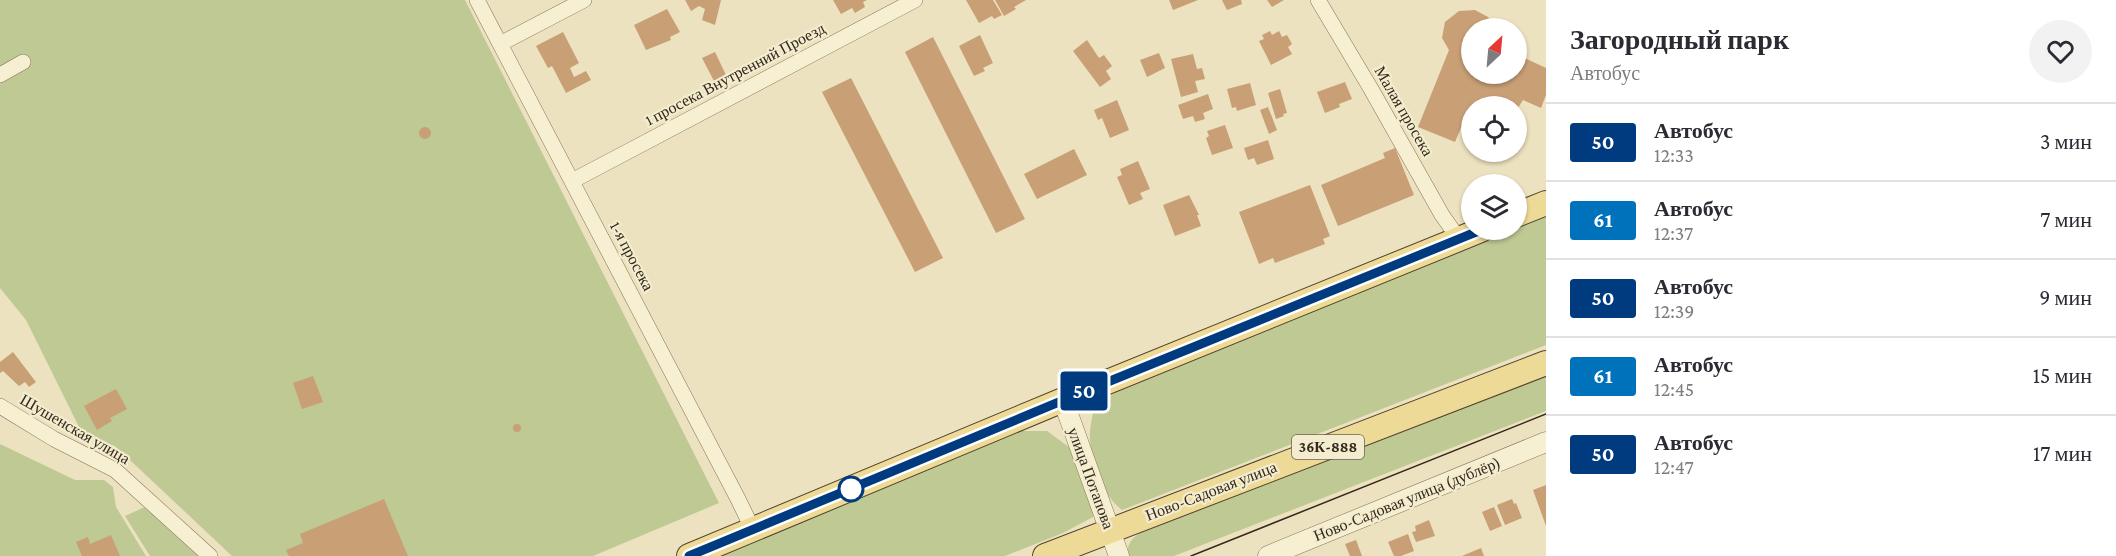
<!DOCTYPE html>
<html lang="ru">
<head>
<meta charset="utf-8">
<style>
  body { margin:0; font-family:"Crimson Pro",serif; background:#f2f2f3; color:#2b2b33; height:100vh; display:flex; flex-direction:column; font-size:22px; white-space:nowrap }
  * { box-sizing:border-box; margin:0 }
  p { font-size:20px; color:#7c7c81 }
  .icon { flex:none; width:33px; height:33px; fill:none; stroke:currentColor; stroke-width:2; stroke-linecap:round; stroke-linejoin:round }
  .map { position:relative; flex:1; overflow:hidden }
  .drawer { display:flex; flex-direction:column; background:#fff; width:570px }
  .drawer>* { flex:none }
  .badge { padding:0 12px; border-radius:4px; font-size:21px; line-height:39px }
  .needle { width:39px; rotate:26deg }
  .controls { position:absolute; left:1461px; top:18px; display:grid; gap:12px }
  .controls a { display:grid; place-items:center; width:66px; height:66px; border-radius:50%; background:#fff; box-shadow:0 2px 4px #0004; font-size:30px }
  .map>.badge { position:absolute; translate:-50% -50%; box-shadow:0 0 0 3px #fff }
  .round { display:grid; place-items:center; flex:none; width:63px; height:63px; border-radius:32px; background:#f2f2f3 }
  .summary { display:flex; align-items:center; justify-content:space-between; height:102px; padding:0 24px }
  h1 { font-size:28px; font-weight:700; line-height:45px }
  ul { padding:0; list-style:none }
  li { display:flex; align-items:center; gap:18px; height:78px; padding:0 24px; border-top:2px solid #e1e1e2 }
  li div { flex:1 }
  li b { display:block; font-size:22px }
  li em { font-style:normal }
  li .badge { min-width:66px; font-weight:700; text-align:center }
  main { display:flex; flex:1; min-height:0 }
  .map>svg:first-child { display:block }
</style>
</head>
<body>
<main>
<div class="map">
<svg width="1546" height="556" viewBox="0 0 1546 556">
  <rect width="100%" height="100%" fill="#ece2bf"/>
  <!-- green -->
  <path fill="#bfc994" d="M0,0h465l254,503 -126,53h-361l-117,-110 -32,-11 -57,-115 -26,-32z
    M1546,214v131l-424,165c-20,-16 -30,-44 -32,-69 -1,-10 2,-23 4,-33l23,-17 391,-161h8l1,-4z
    M1546,369v42l-372,145h-46c-2,-14 6,-20 18,-26l204,-84z
    M1020,431h27l26,19 25,49 -5,18 -30,16 -58,23h-289z
    M0,444l75,36h29l9,7 3,20 30,49h-146z
    M147,506l52,50h-49l-25,-40z"/>
  <!-- building -->
  <path fill="#c99f76" d="M685,0h36l-6,25 -13,-5 3,-11 -6,-3 -8,5z
    M833,0h34l-4,2 2,5 -10,6 -3,-5 -11,6z
    M966,0h27l9,15 -8,4 -2,-3 -13,7z
    M995,0h31l-12,7 2,2 -12,7z
    M1169,0h29l-25,10z
    M1222,0h19l1,4 -15,6z
    M1267,0h17l-12,7z
    M667,9l13,23 -10,5 1,3 -25,10 -12,-25z
    M1475,10l13,7 8,11h-24v46h44v-20l30,14v27l-5,13 -18,-8 -7,11v-5h-44v19l-9,-2 -8,19 -37,-15 31,-77 -7,-12 3,-16 14,-11z
    M1270,31l2,4 7,-4 3,6 5,-2 5,9 -4,3 4,7 -21,11 -12,-24 5,-2 -2,-4z
    M563,32l16,31 -9,5 4,9 12,-6 5,9 -25,13 -14,-27 -4,2 -12,-22z
    M980,35l13,28 -10,5 2,3 -11,5 -15,-30z
    M933,37l92,182 -29,14 -91,-181z
    M1087,40l12,18 5,-3 8,11 -6,5 5,8 -11,8 -27,-36z
    M715,52l11,23 -12,6 -12,-23z
    M1159,53l6,15 -18,9 -7,-17z
    M1193,54l4,15 5,-1 3,11 -10,2 3,11 -17,5 -10,-38z
    M851,78l92,180 -28,14 -93,-180z
    M1345,82l7,17 -13,5 1,3 -15,6 -8,-21z
    M1250,83l6,22 -19,6 -1,-4 -4,1 -5,-19z
    M1280,89l7,24 -4,1 1,2 -8,3 -8,-26z
    M1208,94l5,15 -10,4 2,6 -10,3 -2,-6 -10,3 -5,-14z
    M1117,100l12,30 -19,8 -8,-20 -4,2 -4,-10z
    M1268,107l9,23 -8,4 -9,-24z
    M1225,125l8,23 -21,7 -6,-17 3,-2 -2,-5z
    M419 133a6 6 0 1 1 12 0a6 6 0 1 1-12 0Z
    M1268,140l6,19 -17,6 -3,-7 -6,2 -4,-12z
    M1395,148l19,47 -76,31 -17,-41 64,-27 -2,-5z
    M1074,149l13,26 -50,24 -13,-25z
    M1138,161l12,28 -10,4 3,6 -14,6 -12,-28 5,-2 -2,-6z
    M1310,185l20,51 -7,3 2,5 -50,19 -2,-5 -14,6 -20,-52z
    M1189,195l10,20h-2l4,11 -26,10 -12,-31z
    M13,352l23,30 -7,5 -4,-5 -6,4 -16,-15 -3,2v-11z
    M313,376l10,26 -21,7 -9,-26z
    M116,389l11,20 -17,9 2,3 -15,9 -13,-24z
    M513 428a4 4 0 1 1 8 0a4 4 0 1 1-8 0Z
    M1546,485v41l-13,-36z
    M384,499l24,57h-119l-3,-6 17,-7 -3,-9z
    M1512,499l2,5 2,-1 6,15 -17,7 -8,-20z
    M1494,507l8,19 -12,5 -8,-19z
    M1429,520l6,16 -19,6 -4,-10 4,-1 -1,-5z
    M1408,534l6,17 -13,5h-7l-6,-14z
    M111,535l9,21h-38l-6,-14 12,-5 2,7z
    M1356,540l6,16h-12l-5,-12z
    M1481,548l3,8h-22z"/>
  <g fill="none" stroke-linecap="round" stroke-linejoin="round">
    <defs>
      <path id="minor" d="M477,0l261,499 15,31
        M1318,0l53,89 71,126 17,24
        M500,44l84,-44
        M0,75l23,-13
        M572,181l343,-181
        M0,406l54,33 61,31 95,86"/>
      <path id="tertiary" d="M1063,400l56,156
        M1268,556l278,-114"/>
      <path id="primary" d="M1516,215l30,-12
        M689,556l374,-156 418,-170
        M1045,556l501,-193"/>
    </defs>
    <!-- minor casing -->
    <use href="#minor" stroke="#847358" stroke-width="16"/>
    <!-- tertiary casing -->
    <use href="#tertiary" stroke="#847358" stroke-width="21"/>
    <!-- primary casing -->
    <use href="#primary" stroke="#51412d" stroke-width="26"/>
    <!-- minor -->
    <use href="#minor" stroke="#f7efd2" stroke-width="15"/>
    <!-- tertiary -->
    <use href="#tertiary" stroke="#f7efd2" stroke-width="20"/>
    <!-- primary -->
    <use href="#primary" stroke="#eeda97" stroke-width="24"/>
    <!-- tram -->
    <path stroke="#34291c" stroke-width="1.5" d="M1191,556l355,-142"/>
  </g>
  <g fill="none" stroke-linecap="round" stroke-linejoin="round">
    <defs>
      <path id="line" d="M689,556l394,-164 398,-162"/>
    </defs>
    <!-- line casing -->
    <use href="#line" stroke="#fff" stroke-width="14"/>
    <!-- line -->
    <use href="#line" stroke="#003b80" stroke-width="9"/>
  </g>
  <!-- markers -->
  <circle fill="#fff" stroke="#003b80" stroke-width="3" cx="851" cy="489" r="12"/>
  <g text-anchor="middle" dominant-baseline="central" stroke-width="4.5" stroke-linejoin="round" paint-order="stroke">
    <!-- shield labels -->
    <rect fill="#f3ecce" stroke="#6d6451" stroke-width="1.5" x="1292" y="435" width="72" height="24" rx="4.5"/>
    <g font-size="15" font-weight="bold" fill="#34291c">
      <text x="1328" y="447">36К-888</text>
    </g>
    <!-- street labels -->
    <g font-size="16" fill="#34291c" stroke="#f3ecce">
      <text transform="translate(735 74) rotate(-28)">1 просека Внутренний Проезд</text>
      <text transform="translate(1404 111) rotate(60)">Малая просека</text>
      <text transform="translate(632 256) rotate(62)">1-я просека</text>
      <text transform="translate(75 429) rotate(30)">Шушенская улица</text>
      <text transform="translate(1091 478) rotate(70)">улица Потапова</text>
      <text transform="translate(1211 491) rotate(-21)">Ново-Садовая улица</text>
      <text transform="translate(1407 499) rotate(-22)">Ново-Садовая улица (дублёр)</text>
    </g>
  </g>
</svg>
<div class="controls">
<a><svg class="needle" viewBox="-14 -14 28 28"><path d="M0-13l5 13h-10z" fill="#e53935"/><path d="M0 13l5-13h-10z" fill="#7c7c81"/></svg></a>
<a><svg class="icon" aria-label="locate" viewBox="0 0 24 24"><circle cx="12" cy="12" r="6"/><path d="M12 2v4M12 18v4M2 12h4M18 12h4"/></svg></a>
<a><svg class="icon" aria-label="layers" viewBox="0 0 24 24"><path d="M12 4l9 5-9 5-9-5zM3 14l9 5 9-5"/></svg></a>
</div>
<b class="badge" style="left:1084px;top:391px;background:#003b80;color:#fff">50</b>
</div>
<section class="drawer">
<div class="summary"><div><h1>Загородный парк</h1><p>Автобус</p></div><a class="round"><svg class="icon" aria-label="heart" viewBox="0 0 24 24"><path d="M12 20l-8-8c-3-5 5-10 8-4 3-6 11-1 8 4z"/></svg></a></div>
<ul>
<li><span class="badge" style="background:#003b80;color:#fff">50</span><div><b>Автобус</b><p>12:33</p></div><em>3 мин</em></li>
<li><span class="badge" style="background:#0072bc;color:#fff">61</span><div><b>Автобус</b><p>12:37</p></div><em>7 мин</em></li>
<li><span class="badge" style="background:#003b80;color:#fff">50</span><div><b>Автобус</b><p>12:39</p></div><em>9 мин</em></li>
<li><span class="badge" style="background:#0072bc;color:#fff">61</span><div><b>Автобус</b><p>12:45</p></div><em>15 мин</em></li>
<li><span class="badge" style="background:#003b80;color:#fff">50</span><div><b>Автобус</b><p>12:47</p></div><em>17 мин</em></li>
</ul>
</section>
</main>
</body>
</html>
